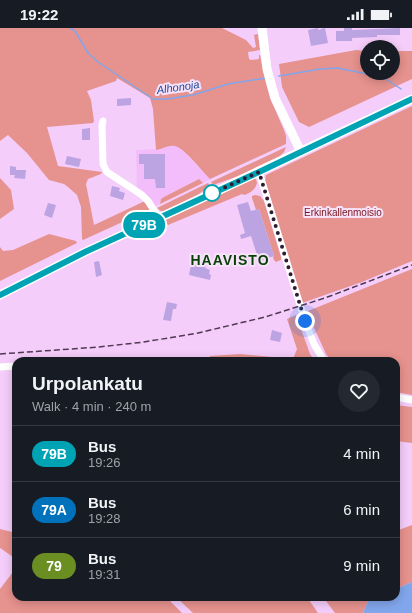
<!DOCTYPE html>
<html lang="en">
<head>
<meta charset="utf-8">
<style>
  body { margin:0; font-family:Arial,sans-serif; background:#242831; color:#f1f3f6; height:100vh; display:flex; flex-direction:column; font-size:15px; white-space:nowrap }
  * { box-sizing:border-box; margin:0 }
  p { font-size:13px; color:#9ea1a6 }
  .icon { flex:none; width:22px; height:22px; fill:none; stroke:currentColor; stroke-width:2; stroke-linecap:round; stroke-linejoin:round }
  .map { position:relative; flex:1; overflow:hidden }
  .details { position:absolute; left:12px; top:329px; width:388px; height:244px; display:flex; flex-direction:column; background:#171b24; border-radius:12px; box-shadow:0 2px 10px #0003 }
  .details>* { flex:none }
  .badge { padding:0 8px; border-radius:13px; font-size:14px; line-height:26px }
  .tools { position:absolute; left:360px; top:12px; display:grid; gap:8px }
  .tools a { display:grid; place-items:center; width:40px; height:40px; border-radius:50%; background:#171b24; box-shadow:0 2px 10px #0003; font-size:20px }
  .you { position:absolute; width:20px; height:20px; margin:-10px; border:3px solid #fff; border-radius:50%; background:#1a73e8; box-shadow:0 0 0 6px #1a73e833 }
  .map>.badge { position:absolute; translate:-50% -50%; box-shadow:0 0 0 2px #fff }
  .round { display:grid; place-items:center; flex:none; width:42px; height:42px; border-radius:21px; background:#242831 }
  .overview { display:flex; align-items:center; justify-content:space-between; height:68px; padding:0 20px }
  h1 { font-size:19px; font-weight:800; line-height:30px }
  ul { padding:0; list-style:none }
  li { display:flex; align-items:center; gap:12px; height:56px; padding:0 20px; border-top:1px solid #363941 }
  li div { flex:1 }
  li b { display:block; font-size:15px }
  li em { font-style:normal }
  li .badge { min-width:44px; font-weight:700; text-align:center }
  .status { display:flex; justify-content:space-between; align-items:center; height:28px; padding:0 20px; background:#171b24; direction:ltr }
  .status svg { height:11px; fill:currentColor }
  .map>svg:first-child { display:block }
</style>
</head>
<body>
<div class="status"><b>19:22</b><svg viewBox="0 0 49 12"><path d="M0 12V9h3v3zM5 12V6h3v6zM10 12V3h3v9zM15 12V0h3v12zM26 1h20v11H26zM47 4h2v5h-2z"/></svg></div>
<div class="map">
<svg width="412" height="585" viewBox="0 0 412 585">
  <rect width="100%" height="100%" fill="#f5cdfa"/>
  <!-- built -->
  <path fill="#f3bcfa" d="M167,118h10l7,6 26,27 -7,4 -5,-4 -37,20 -1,5 -6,3 -17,-18 -1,-39 25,-1z"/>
  <!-- green -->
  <path fill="#e6928e" d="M0,0h222l24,12 7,8 3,-1 -2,-12 4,-1 2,16 -12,2 1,7 2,1 8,-1v-4h1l6,28 4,15 14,32 2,6v8l-76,35c-7,-7 -27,-32 -35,-33 -7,-1 -12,3 -19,4l-3,-41 -3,-11 -33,-20 -1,3 -29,10 4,9 3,21 -1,2 -46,4 11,39 44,6 -1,2 -13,5 -2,5 8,41 51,-24 6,8 -68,31 -1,-1 -1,-32 -4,-12 -9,-8 -4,-3 -15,-4 -22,-27 -19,-18 -8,6z
    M356,22l11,1v22h26v-22h19v28l-103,48 -10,-5 -17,-35 -3,-23z
    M412,78v155l-50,21 -60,21 -37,-122 1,-6z
    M286,119l-2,5 -6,6 -39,18 -26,9 -2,-3z
    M0,150l11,12 3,19 -14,10z
    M199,151l4,4 -43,21 1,-5 3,-2z
    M250,151h6l1,4c-2,7 -6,9 -12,12l-3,-1 -74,31 -4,-6z
    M208,155l2,3 -14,10 -31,15h-4l-4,-3z
    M255,167l5,1 4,5 17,56v3l-3,1 -2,1 -2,-2 -1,-3 1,-1 -15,-47 -3,1 -4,-12v-2z
    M49,206l27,7 1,2 -77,38v-34l3,4 10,-1z
    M412,241v126l-16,-3v-31h-64l-6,-7 -15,-33 -3,-10z
    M296,287l14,39 5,7h-106l1,-5 30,-2 53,5 4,-10 -10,-30z
    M396,377l16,2v36l-16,-2z
    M412,497v57l-16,7v-58z
    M0,501l16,4v26l-16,-11z
    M16,540v29h150l16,16h-182v-24z
    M176,569h131l11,16h-125z
    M323,569h52l-6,2 -6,14h-28z"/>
  <!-- water -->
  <path fill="#82a6eb" d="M412,554v31h-49l6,-14 6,-2h21v-8z"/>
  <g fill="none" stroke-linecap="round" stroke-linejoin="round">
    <!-- stream -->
    <path stroke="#82a6eb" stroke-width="1.5" d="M70,0l5,3 13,22 10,9 55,37h14l26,-4 35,-11 38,-6
      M279,48l41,-7 17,-1 46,9 18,12"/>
  </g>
  <!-- building -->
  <path fill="#bca3e2" d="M318,0v2l7,-2 3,15 -17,3 -3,-16z
    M344,0h8v2l48,-2v7h-23v2l-25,1v3h-16v-10h8z
    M131,70v7l-14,1v-7z
    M90,100v12h-8v-11z
    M139,126h26v34h-9l-1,-9h-11v-15h-5z
    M67,128l14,3 -2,8 -14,-3z
    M10,138l6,1v3h10l-1,9 -11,-1 1,-3h-5z
    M112,158l8,2 -1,3 6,2 -2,7 -13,-4z
    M248,174l3,9 8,-2 15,47 -15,5 -8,-25 -10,3 -1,-4 5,-2 -8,-28z
    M48,175l8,2 -4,13 -8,-3z
    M99,233l3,14 -6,2 -2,-15z
    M196,236l10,2 -1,2 5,2 -1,4 2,1 -1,5 -21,-5 2,-10h2z
    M167,274l10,2 -1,5h-3l-2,12 -8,-1z
    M272,302l10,3 -2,9 -10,-2z"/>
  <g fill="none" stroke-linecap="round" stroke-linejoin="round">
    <!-- minor -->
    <path stroke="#fff" stroke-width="7" d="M103,93l-1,4 1,39 4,8 35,23 6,6 11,17
      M259,144l46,149 9,23 10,17
      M0,339l16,-1
      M396,369l16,3"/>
    <!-- tertiary -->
    <path stroke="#fff" stroke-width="8" d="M0,267l85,-43 74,-34"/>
    <!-- secondary -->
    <path stroke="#fff" stroke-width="9" d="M262,0l5,41 8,29 26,54
      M159,190l253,-119"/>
    <!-- rail -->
    <path stroke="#503a53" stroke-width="1.5" stroke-dasharray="6 3" stroke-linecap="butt" d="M0,326l99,-7 45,-5 54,-9 67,-16 60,-19 87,-33"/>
  </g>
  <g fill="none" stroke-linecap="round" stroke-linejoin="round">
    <defs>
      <path id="line" d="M0,267l85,-43 174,-80 153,-73"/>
    </defs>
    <!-- line casing -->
    <use href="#line" stroke="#fff" stroke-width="9"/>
    <!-- line -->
    <use href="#line" stroke="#00a3b4" stroke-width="6"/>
    <!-- walk -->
    <path stroke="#2f1c31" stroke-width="4" stroke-dasharray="0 7.2" d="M212,165l47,-21 46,149"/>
  </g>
  <!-- markers -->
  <circle fill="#fff" stroke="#00a3b4" stroke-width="2" cx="212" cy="165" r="8"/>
  <g text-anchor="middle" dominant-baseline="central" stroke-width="4" stroke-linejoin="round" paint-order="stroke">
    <!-- park labels -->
    <g font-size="10" fill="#7c131d" stroke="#f7e3f9">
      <text x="343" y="184">Erkinkallenmoisio</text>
    </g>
    <!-- water labels -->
    <g font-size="11" font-style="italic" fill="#204796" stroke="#f7e3f9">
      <text transform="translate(178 59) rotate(-8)">Alhonoja</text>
    </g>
    <!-- district labels -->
    <g font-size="14" font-weight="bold" letter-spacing="1" fill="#083f07" stroke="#f7e3f9">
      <text x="230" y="232">HAAVISTO</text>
    </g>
  </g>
</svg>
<div class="tools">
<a><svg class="icon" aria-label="locate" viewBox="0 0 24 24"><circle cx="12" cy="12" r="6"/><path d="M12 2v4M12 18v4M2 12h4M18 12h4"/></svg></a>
</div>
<div class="you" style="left:305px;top:293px"></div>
<b class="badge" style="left:144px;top:197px;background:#00a3b4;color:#fff">79B</b>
<section class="details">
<div class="overview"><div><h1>Urpolankatu</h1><p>Walk · 4 min · 240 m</p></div><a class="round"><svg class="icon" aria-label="heart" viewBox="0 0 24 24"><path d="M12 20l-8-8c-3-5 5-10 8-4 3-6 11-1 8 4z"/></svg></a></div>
<ul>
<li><span class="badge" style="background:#00a3b4;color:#fff">79B</span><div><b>Bus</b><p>19:26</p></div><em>4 min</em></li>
<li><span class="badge" style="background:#0072bc;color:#fff">79A</span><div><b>Bus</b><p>19:28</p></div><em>6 min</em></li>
<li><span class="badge" style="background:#6b8e23;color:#fff">79</span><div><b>Bus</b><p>19:31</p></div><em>9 min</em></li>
</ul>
</section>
</div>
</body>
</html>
